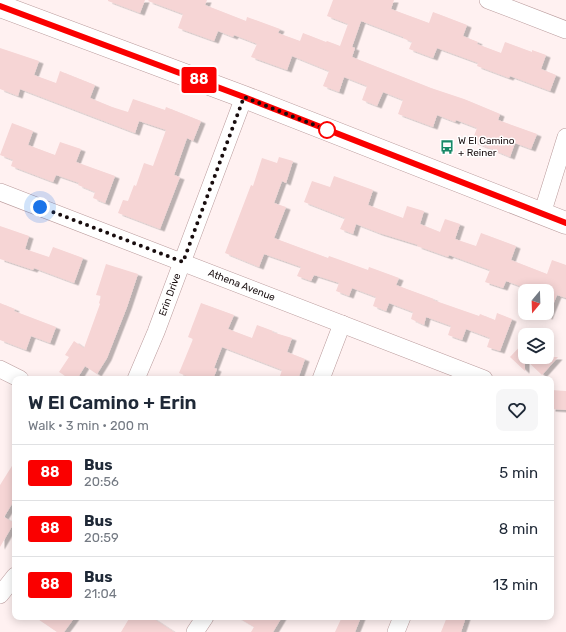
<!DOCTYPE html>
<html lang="en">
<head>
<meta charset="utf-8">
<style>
  body { margin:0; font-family:Rubik,sans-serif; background:#f6f6f7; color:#1f2937; height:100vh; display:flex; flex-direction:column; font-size:15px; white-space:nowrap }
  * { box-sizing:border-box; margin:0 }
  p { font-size:13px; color:#747a83 }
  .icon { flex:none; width:22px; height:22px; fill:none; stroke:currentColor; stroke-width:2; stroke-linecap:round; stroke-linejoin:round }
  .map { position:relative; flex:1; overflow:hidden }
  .details { position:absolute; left:12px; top:376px; width:542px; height:244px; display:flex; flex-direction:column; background:#fff; border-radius:8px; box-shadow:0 2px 10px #0003 }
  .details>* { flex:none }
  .badge { padding:0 8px; border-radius:3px; font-size:14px; line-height:26px }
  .needle { width:26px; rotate:199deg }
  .fabs { position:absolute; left:518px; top:284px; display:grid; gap:8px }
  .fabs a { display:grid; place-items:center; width:36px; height:36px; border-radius:8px; background:#fff; box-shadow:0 2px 10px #0003; font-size:20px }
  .you { position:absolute; width:20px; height:20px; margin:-10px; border:3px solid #fff; border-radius:50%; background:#1a73e8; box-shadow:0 0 0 6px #1a73e833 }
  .map>.badge { position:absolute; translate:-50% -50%; box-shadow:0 0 0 2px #fff }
  .round { display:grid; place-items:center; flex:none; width:42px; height:42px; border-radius:8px; background:#f6f6f7 }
  .summary { display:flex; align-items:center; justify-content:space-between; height:68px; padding:0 16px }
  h1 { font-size:19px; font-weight:600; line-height:30px }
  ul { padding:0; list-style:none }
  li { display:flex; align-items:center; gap:12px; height:56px; padding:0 16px; border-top:1px solid #e0e1e3 }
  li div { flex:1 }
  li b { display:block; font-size:15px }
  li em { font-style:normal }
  li .badge { min-width:44px; font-weight:700; text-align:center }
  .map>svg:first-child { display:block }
</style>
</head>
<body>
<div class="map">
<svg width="566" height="632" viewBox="0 0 566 632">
  <defs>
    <filter id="shadow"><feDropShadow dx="4.5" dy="2.5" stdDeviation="0" flood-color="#0004"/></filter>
  </defs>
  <rect width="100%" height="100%" fill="#fff1f1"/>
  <!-- building -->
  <path fill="#f6d5d5" filter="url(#shadow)" d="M108,0h37l-5,13 -32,-12z
    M149,0h58l-2,5 41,16 1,-4 33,12 -2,4 22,8 3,-8 23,9 1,-1 13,5 8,-22 -21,-8 6,-16h61l-3,9 38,14 4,-11 34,13 -4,11 15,6 -1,2 24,9 4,-11 27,10v-2l14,5 -5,14 15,6 -6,16 -40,-15 -1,2 -32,-12 1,-3 -41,-15 -4,10 -24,-9 3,-7 -9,-4v-1l-42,-16 -9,26 3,1 -3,9 79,31 33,11 36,15 -2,6 39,14 -6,15 -16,-6 -5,14 -38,-16 5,-13 -21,-8 -1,2 -18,-7 -4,12 -35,-13 5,-14 -20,-8 -6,14 -15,-6 5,-14 -23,-9 -5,15 -16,-6 6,-15 -37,-15 -5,14 -36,-13 6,-13 -23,-9 -1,2 -15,-6 -4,10 -36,-13 5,-14 -35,-13z
    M0,48l39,13 -5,14 22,8 4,-12 35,14 -5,13 22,9 16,5 5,-13 32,11 1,-3 35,14 -8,20 -6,-3 -13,37 6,2 -20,52 -42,-16 5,-13 5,1 6,-16 2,1 8,-23 9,3 13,-36 -27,-9 -4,12 -115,-44 -2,7 -18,-7z
    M12,123l21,8 -5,14 27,10 5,-13 21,7 -5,13 39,14 -10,27 -12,-5 2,-6 -17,-7 1,-2 -23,-8 -3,7 -42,-16 2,-6 -13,-5z
    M279,157l14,4 -7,22 -4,-2 -8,22 12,4 -12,31 54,20 1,-2 39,14 1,-3 30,11 -3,7 38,14 -1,1 46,16 1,-2 15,6 2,-7 15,6 -12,32 -13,-4 3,-9 -24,-9 -4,11 -14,-5 3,-9 -25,-9 -2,8 -13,-6 2,-7 -24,-9 -3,8 -13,-5 3,-9 -24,-9 -3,8 -13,-5 3,-8 -25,-8 -3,6 -14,-5 4,-9 -37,-13 -5,13 -34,-14 26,-68 2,1 9,-28 15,5z
    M334,176l39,14 -5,15 35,13 4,-12 17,5 -4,13 20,8 5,-13 15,5 -5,15 21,7 5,-13 35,13 -5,14 36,14 5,-14 14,5v33l-9,-3 -9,22h-1v-26h-14l-27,-10 -3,7 -18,-6 5,-12 -41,-15 -1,2 -31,-11 1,-1 -39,-12 -23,-9 -3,10 -13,-5 5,-11 -41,-16 8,-21 18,6z
    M0,226l29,10 -4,13 24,8 4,-10 30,11 -9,25 -40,-15 -1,2 -33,-11z
    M106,264l32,10 -11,33 -20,51 -10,16 -12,-8 -8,13h-7l-11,-7 10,-15 -4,-2 9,-14 10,7 16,-44 -1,-1 2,-7 -5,-1z
    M0,303l15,6 -1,2 42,16 -6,16 -19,-7 -5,14 -26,-10z
    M201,303l33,12 -6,14 24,9 5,-13 16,6 -1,1 20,6 -5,14 18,7 -7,20h-19l3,-9 -60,-23 -8,21 3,1 -4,10h-19l-15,-6 14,-34 -5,-2z
    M525,341v16h33l-16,18 -17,-16v12l-15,-14z
    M551,390l15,1v19l-15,-1z
    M15,461v38l-11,18 10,6 -14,24v-62z
    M35,617h40l-11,15h-7z
    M130,617h21l23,15h-53z
    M237,617h45l-9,15h-22l3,-5z
    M342,617h19l-6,15h-20z
    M447,617h19l-5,15h-20z"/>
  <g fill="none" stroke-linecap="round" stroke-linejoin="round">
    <defs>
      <g id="minor">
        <path d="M488,0l78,30"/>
        <path id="s1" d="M0,192l484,187"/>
        <path d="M542,214l24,-77"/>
        <path d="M0,369l20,10"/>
        <path id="s2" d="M136,379l20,-47 88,-235"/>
        <path d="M321,379l21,-55"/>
        <path d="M0,595l15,-19"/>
        <path d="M195,632l10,-15"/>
        <path d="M396,632l6,-15"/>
      </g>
      <path id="secondary" d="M0,6l244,91 322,126"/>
    </defs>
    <!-- minor casing -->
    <use href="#minor" stroke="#ba9b9c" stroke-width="18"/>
    <!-- secondary casing -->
    <use href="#secondary" stroke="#ba9b9c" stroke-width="23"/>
    <!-- minor -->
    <use href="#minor" stroke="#fff" stroke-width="17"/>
    <!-- secondary -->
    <use href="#secondary" stroke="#fff" stroke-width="22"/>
  </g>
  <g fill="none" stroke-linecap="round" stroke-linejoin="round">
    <defs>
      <path id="line" d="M0,6l244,91 322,126"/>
    </defs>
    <!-- line casing -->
    <use href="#line" stroke="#fff" stroke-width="9"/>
    <!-- line -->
    <use href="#line" stroke="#fa0000" stroke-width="6"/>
    <!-- walk -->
    <path stroke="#180d0e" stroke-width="4" stroke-dasharray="0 7.2" d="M40,207l143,55 61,-165 83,33"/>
  </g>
  <!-- icons -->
  <defs>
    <symbol id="bus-bare" viewBox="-9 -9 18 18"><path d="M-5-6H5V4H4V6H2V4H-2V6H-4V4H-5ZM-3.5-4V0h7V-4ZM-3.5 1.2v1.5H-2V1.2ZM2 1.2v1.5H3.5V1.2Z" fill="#188968" stroke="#fff" stroke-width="2.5" paint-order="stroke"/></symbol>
  </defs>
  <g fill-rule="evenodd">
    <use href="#bus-bare" x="437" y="137" width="20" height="20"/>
  </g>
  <!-- markers -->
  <circle fill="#fff" stroke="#fa0000" stroke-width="2" cx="327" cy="130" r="8"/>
  <g text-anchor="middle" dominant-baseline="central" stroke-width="3" stroke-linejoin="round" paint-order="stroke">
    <!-- poi labels -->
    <g font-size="10" fill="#180d0e" stroke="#fff" text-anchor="start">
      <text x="458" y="141">W El Camino<tspan x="458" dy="12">+ Reiner</tspan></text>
    </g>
    <!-- street labels -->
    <g font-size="10" fill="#180d0e" stroke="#fff">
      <text stroke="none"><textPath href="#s1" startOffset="259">Athena Avenue</textPath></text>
      <text stroke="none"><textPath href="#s2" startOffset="91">Erin Drive</textPath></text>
    </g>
  </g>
</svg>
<div class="fabs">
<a><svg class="needle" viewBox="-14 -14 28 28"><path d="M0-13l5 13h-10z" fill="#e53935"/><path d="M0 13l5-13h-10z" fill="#747a83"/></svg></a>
<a><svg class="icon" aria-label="layers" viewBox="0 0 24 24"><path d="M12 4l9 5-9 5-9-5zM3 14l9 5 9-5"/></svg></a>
</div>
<div class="you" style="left:40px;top:207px"></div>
<b class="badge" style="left:199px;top:80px;background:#fa0000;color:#fff">88</b>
<section class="details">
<div class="summary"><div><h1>W El Camino + Erin</h1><p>Walk · 3 min · 200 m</p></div><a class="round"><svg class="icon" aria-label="heart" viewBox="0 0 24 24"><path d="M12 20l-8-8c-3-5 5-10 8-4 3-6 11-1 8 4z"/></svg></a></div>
<ul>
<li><span class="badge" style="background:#fa0000;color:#fff">88</span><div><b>Bus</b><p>20:56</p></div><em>5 min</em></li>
<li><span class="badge" style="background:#fa0000;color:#fff">88</span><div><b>Bus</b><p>20:59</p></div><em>8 min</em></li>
<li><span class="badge" style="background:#fa0000;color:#fff">88</span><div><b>Bus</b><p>21:04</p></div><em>13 min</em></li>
</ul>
</section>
</div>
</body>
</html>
